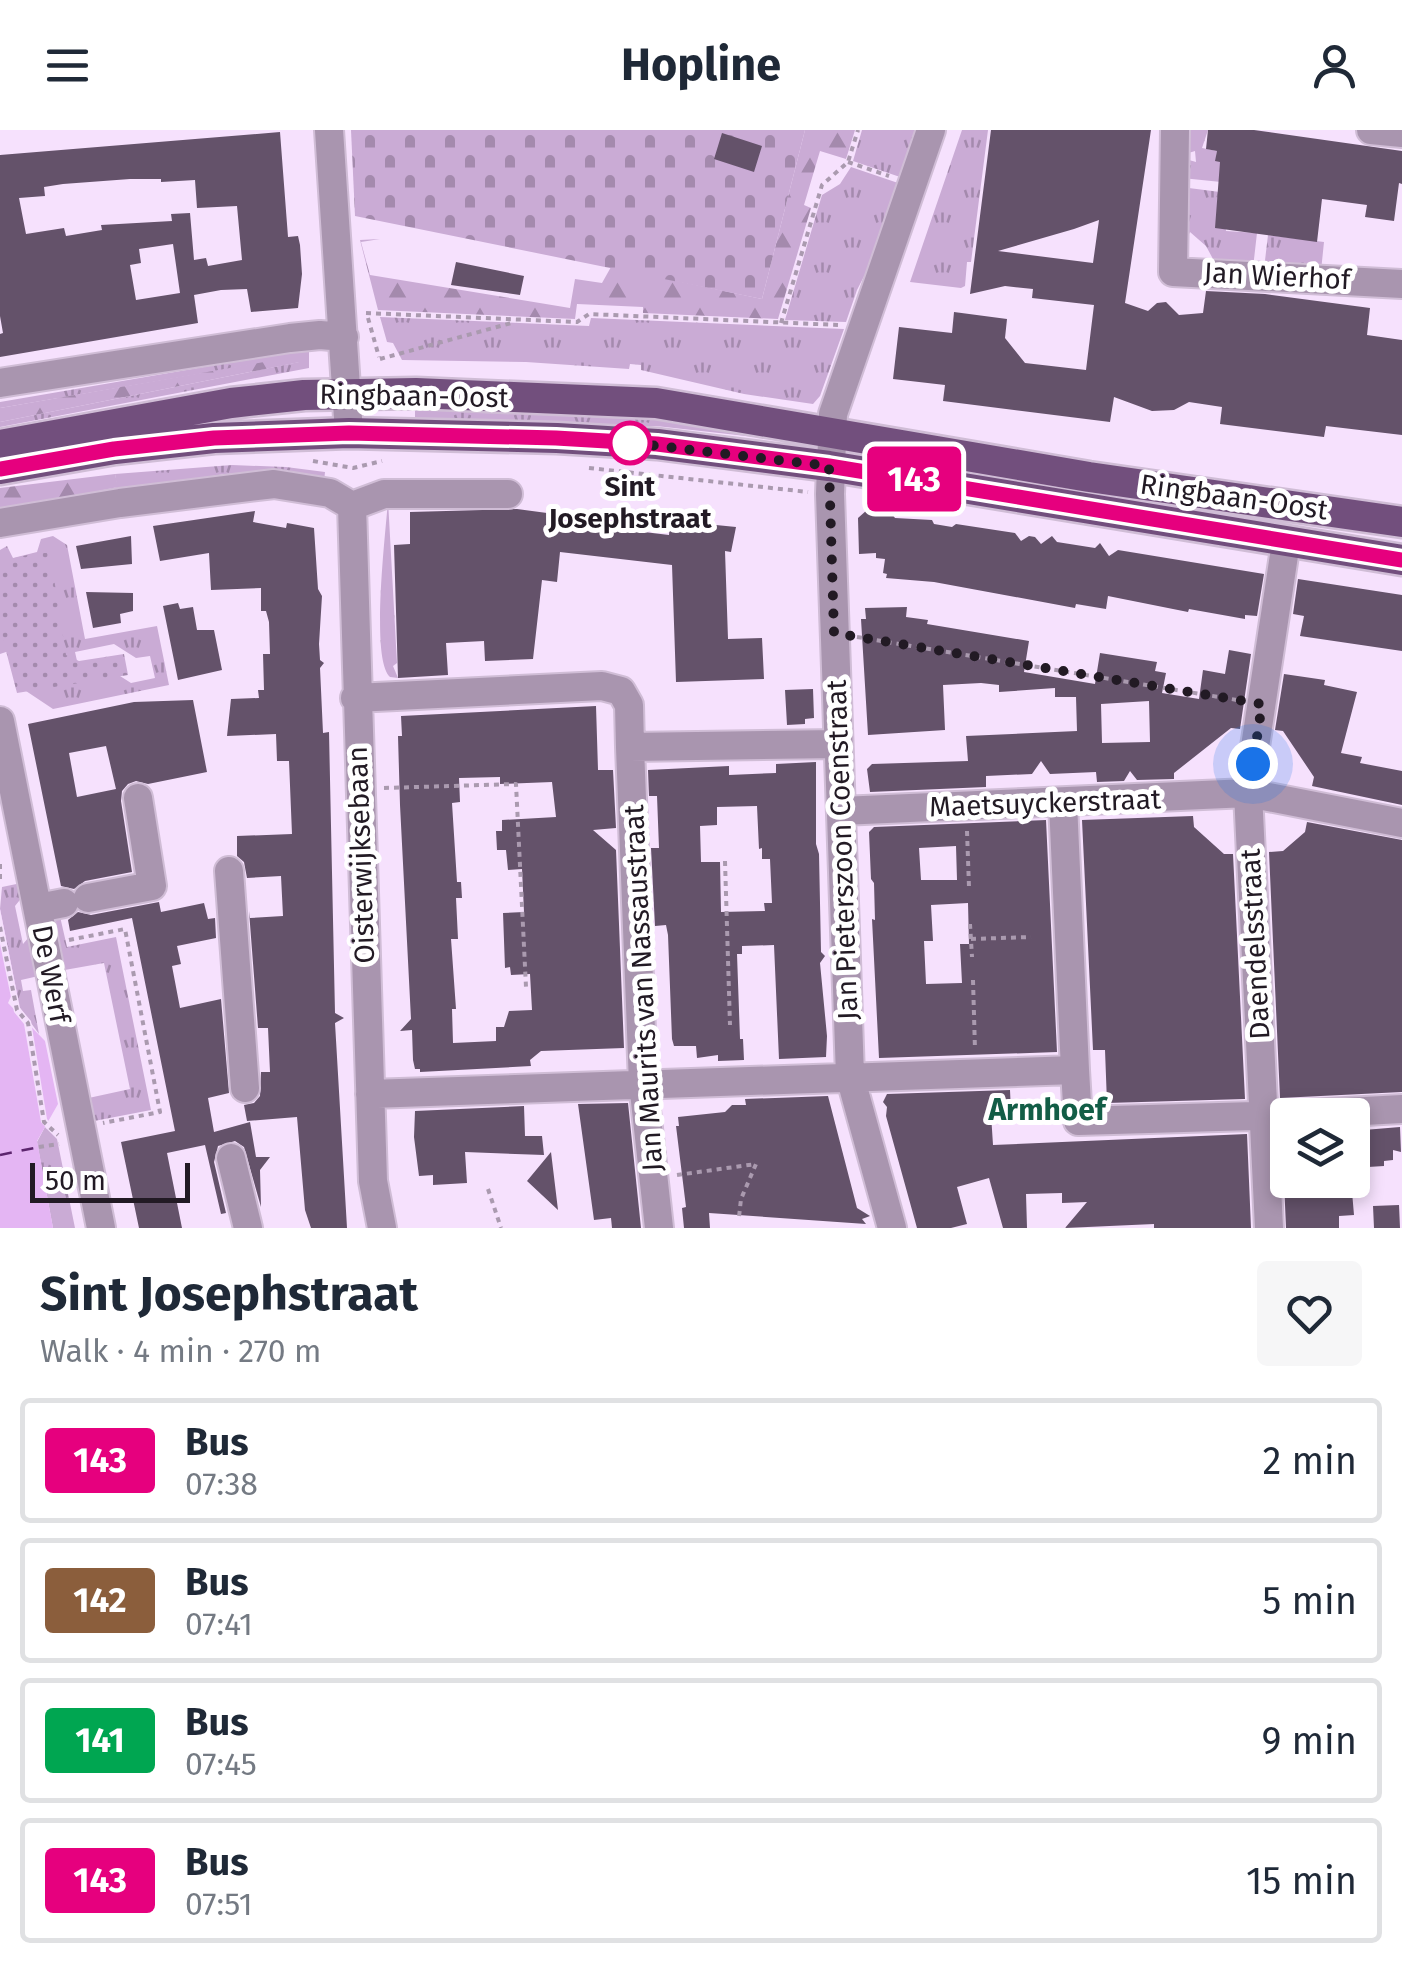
<!DOCTYPE html>
<html lang="en">
<head>
<meta charset="utf-8">
<style>
  body { margin:0; font-family:"Fira Sans",sans-serif; background:#f6f6f7; color:#1f2937; height:100vh; display:flex; flex-direction:column; font-size:38px; white-space:nowrap }
  * { box-sizing:border-box; margin:0 }
  p { font-size:32px; color:#747a83 }
  .icon { flex:none; width:55px; height:55px; fill:none; stroke:currentColor; stroke-width:2; stroke-linecap:round; stroke-linejoin:round }
  .map { position:relative; height:1098px; overflow:hidden }
  .drawer { display:flex; flex-direction:column; background:#fff; flex:1 }
  .drawer>* { flex:none }
  .badge { padding:0 20px; border-radius:8px; font-size:35px; line-height:65px }
  .tools { position:absolute; left:1270px; top:968px; display:grid; gap:20px }
  .tools a { display:grid; place-items:center; width:100px; height:100px; border-radius:10px; background:#fff; box-shadow:0 5px 15px #0003; font-size:50px }
  .scale { position:absolute; left:30px; bottom:25px; width:160px; box-sizing:border-box; padding-left:10px; border:5px solid #221a24; border-top:0; font-size:28px; line-height:35px; white-space:nowrap; color:#221a24; -webkit-text-stroke:8px #fff; paint-order:stroke }
  .you { position:absolute; width:50px; height:50px; margin:-25px; border:8px solid #fff; border-radius:50%; background:#1a73e8; box-shadow:0 0 0 15px #1a73e833 }
  .map>.badge { position:absolute; translate:-50% -50%; box-shadow:0 0 0 5px #fff }
  .round { display:grid; place-items:center; flex:none; width:105px; height:105px; border-radius:10px; background:#f6f6f7 }
  .summary { display:flex; align-items:center; justify-content:space-between; height:170px; padding:0 40px }
  h1 { font-size:48px; font-weight:700; line-height:75px }
  ul { padding:0; list-style:none }
  li { display:flex; align-items:center; gap:30px; height:125px; margin:0 20px 15px; padding:0 20px; border:5px solid #e0e1e3; border-radius:10px }
  li div { flex:1 }
  li b { display:block; font-size:38px }
  li em { font-style:normal }
  li .badge { min-width:110px; font-weight:700; text-align:center }
  header { display:flex; justify-content:space-between; align-items:center; height:130px; padding:0 40px; background:#fff; font-size:45px; font-weight:700 }
  .map>svg:first-child { display:block }
</style>
</head>
<body>
<header><svg class="icon" aria-label="menu" viewBox="0 0 24 24"><path d="M4 6h16M4 12h16M4 18h16"/></svg>Hopline<svg class="icon" aria-label="person" viewBox="0 0 24 24"><circle cx="12" cy="8" r="4"/><path d="M4 21q1-7 8-7t8 7"/></svg></header>
<div class="map">
<svg width="1402" height="1098" viewBox="0 0 1402 1098">
  <defs>
    <pattern id="grass-tufts" width="24" height="20" patternUnits="userSpaceOnUse" patternTransform="scale(2.5)"><rect width="24" height="20" fill="#caabd5"/><path d="M3 7l-1-3M5 7V3M7 7l1-3M15 17l-1-3M17 17v-4M19 17l1-3" fill="none" stroke="#a48aad"/></pattern>
    <pattern id="forest-firs" width="22" height="20" patternUnits="userSpaceOnUse" patternTransform="scale(2.5)"><rect width="22" height="20" fill="#caabd5"/><path d="M5 1l3.5 6h-7zM16 11l3.5 6h-7z" fill="#a48aad"/></pattern>
    <pattern id="cemetery-stones" width="16" height="16" patternUnits="userSpaceOnUse" patternTransform="scale(2.5)"><rect width="16" height="16" fill="#caabd5"/><path d="M2 7V4a2 2 0 0 1 4 0v3zM10 15v-3a2 2 0 0 1 4 0v3z" fill="#a48aad"/></pattern>
    <pattern id="park-dots" width="8" height="8" patternUnits="userSpaceOnUse" patternTransform="scale(2.5)"><rect width="8" height="8" fill="#caabd5"/><path d="M2 2h.1M6 6h.1" fill="none" stroke="#a48aad" stroke-width="1.8" stroke-linecap="round"/></pattern>
  </defs>
  <rect width="100%" height="100%" fill="#f6e1fd"/>
  <!-- grass -->
  <path fill="url(#grass-tufts)" fill-rule="evenodd" d="M862,0h58l-17,48 -50,-17z
    M962,0h26l-17,132h-4l-2,24 -4,2 -51,-6z
    M1182,0h26l-6,18 15,3 -1,9 12,2 -7,20 -39,-4v-20l14,4 -1,-11 -13,4z
    M851,37l50,17 -22,63 -22,43 -11,32 -61,-2 37,-125 18,-11z
    M1181,57l39,5 6,39 31,2 -4,35 -54,-5 14,-4 -7,-13 -16,-14 -6,13z
    M1268,105l56,7 -3,29 -57,-2z
    M380,187l209,9 2,-8 253,11 -24,67 -7,8 -69,-10 -103,-24v-5l-11,-1 -1,5 -103,-7 -124,-2 -9,-17 -6,-1z
    M309,219v19l-309,59v-5l299,-60v-5l-299,51v-6z
    M415,278l188,7 102,9 105,19 -154,-17h-15l-22,5 -204,-6z
    M232,335l54,2 39,5 -1,10 -58,-9 -41,1 -225,37 117,-24 -2,-13z
    M388,370l9,163 -4,3 5,12 -8,-1c-20,-18 -4,-146 -2,-177z
    M53,406l14,9 18,94 72,-13 12,59 -116,24 -30,-20 -11,-39 -12,4v-104l7,-4 6,12 24,-6 4,-13zM114,514l22,14 14,-2 5,22 -24,5 -22,-14 -29,5 -5,-22z
    M26,752l1,9 -12,15 8,38 12,-14 8,45 -22,5 2,11 8,-1 8,44 -19,-26 -20,-99 2,-22z
    M59,782l8,35 49,-10 35,173 -62,12 -5,-23 46,-10 -26,-126 -45,8 -7,-55z
    M45,997l12,12 18,89h-22l-16,-86z"/>
  <!-- forest -->
  <path fill="url(#forest-firs)" d="M805,0h50l-9,29 -26,-8 -16,54 7,3 -33,111 -135,-6v-6l-66,-3 -2,15 -197,-9 -18,-70 20,-1 -19,3 9,33 200,33 5,-29 27,4 9,-16 151,32z
    M299,226l1,6 -300,60v-14z
    M115,344l3,13 -118,24v-23z"/>
  <!-- cemetery -->
  <path fill="url(#cemetery-stones)" d="M351,0h454l-43,169 -407,-83z"/>
  <!-- park -->
  <path fill="url(#park-dots)" d="M36,423h14l16,102 13,6 45,-7 4,21 -111,18 -17,-65v-63l2,-4z"/>
  <!-- water -->
  <path fill="#e4b5f3" d="M0,779l17,85h-5l-4,9 37,38 13,63 -21,37 16,87h-53z"/>
  <!-- pier -->
  <path fill="#f6e1fd" d="M0,779l18,90 -3,3 16,19 16,98 4,5 -4,5 -6,-7 -17,-98 -10,-12 -14,-68z"/>
  <g fill="none" stroke-linecap="round" stroke-linejoin="round">
    <!-- ferry -->
    <path stroke="#5c256d" stroke-width="2.5" stroke-dasharray="12 10" stroke-linecap="butt" d="M0,1025l39,-8"/>
  </g>
  <!-- building -->
  <path fill="#64526a" fill-rule="evenodd" d="M991,0h160l-26,173 23,8 9,-8 9,-1 13,13 24,-2 3,-22 59,3 105,14 -3,27 35,5v95l-76,-9 -2,11 -104,-13 2,-17 -33,-5 -15,8 -22,1 -38,-14 -4,25 -167,-21 2,-16 -52,-6 6,-52 53,6 2,-21 53,7 -2,19 20,25 61,7 8,-65 -62,-7 1,-9 -28,-3 -35,8zM1099,90l-6,43 -95,-12 76,-22z
    M1208,0h46l148,21v33l-3,-1 -5,38 -29,-4 2,-12 -45,-6 -5,43 -102,-14 5,-66 -5,-1 2,-10 -11,-2z
    M280,2l8,105 10,-1 2,9 2,29 -4,34 -47,4 -4,-23 -26,1 -27,5 4,28 -198,34v-23l3,-1 -3,-17v-161zM130,49h31v3l34,-2 2,28 40,-2 5,54 -34,6 -2,-8 -12,2 -4,-47 -19,1 1,7 -71,4 1,5 -36,6 -2,-8 -38,6 -7,-36 26,-2 -1,-9 19,-3zM173,114l7,49 -44,7 -6,-35 11,-2 -2,-14z
    M722,3l40,13 -8,26 -40,-13z
    M456,132l68,14 -4,19 -69,-10z
    M517,379l45,6 -1,7 108,13 1,-11 11,1 2,-15 24,3 -1,11 30,3 -5,25 -6,-1 3,88 34,-1 2,41 -88,3 -4,-117 -112,-13 -3,30 -15,-2 -9,79 -48,2 -1,-20 -38,2 2,32 -50,3 -4,-133 16,-1v-32z
    M867,380l25,4 3,4 37,2 2,4 18,3 4,-3 59,9 6,8 8,-5 6,1 6,7 11,-8 5,6 38,6 5,-5 9,13 9,-6 146,24 -7,42 -12,-1v4l-56,-10 -1,3 -80,-16 -2,13 -30,-5 -1,4 -141,-26 -48,-4 1,-4 -4,-1 2,-14 -9,-1v-5l-17,1 -1,-36z
    M255,381l-2,11 33,6 1,-5 27,5 4,61 4,7 -3,48 1,16 4,3 -4,5 3,65 6,-1 6,281 9,5 -9,5 12,205h-36l-6,-18 -8,-93 -50,4 -3,-16 10,-2 6,-7 1,-24h9l-2,-44h-10l-9,-117 1,7 33,-2 -2,-40 -34,2 -3,-16 -7,-6v-20l55,-2 -3,-73h-12l-1,-27 -49,2 4,-37 28,-1 -1,-8h6l-1,-36h7l-1,-32 -3,-11h-5v-23l-50,2 -2,-37 -49,8 -7,-35z
    M131,406l1,28 -51,5 -5,-23z
    M1298,449l104,16v56l-102,-15 4,-20 -11,-2z
    M86,462l47,1v18l-13,3 1,9 -28,5z
    M178,473l2,6 13,-2 4,23h17l8,40 -44,10 -15,-74z
    M907,477l-1,10 22,3 -1,4 102,17 -5,31 71,12 5,-31 57,9 -2,9 11,2 -4,20 37,6 4,-29 22,4 4,-24 22,4 -11,75 -9,-1 -57,45v6l-37,1 -7,-9 -6,10 -27,1 -1,-10 -46,2 -9,-13 -9,13 -46,2v11l-116,5 -3,-23 5,-5 96,-3 -2,-25 111,-5 -1,-34h-21v-9l-56,4v-7l-18,-2 -38,2 2,45 -77,5 -7,-116h5l-1,-11zM1149,571l1,41 -48,1 -1,-39z
    M1284,544l41,6 -1,5 33,7 -16,61 21,4 -2,6 42,8v34l-90,-19 2,-9 -31,-46 -8,-1z
    M813,559l1,29 -9,1v5l-18,1 -2,-35z
    M193,570l14,72 -59,12 -12,-3 -8,3 -6,7 -1,10 11,71 -47,9 -11,8 -13,-3 -33,-162 106,-22zM106,616l10,43 -39,8 -8,-44z
    M596,576l2,64h15l3,58 -23,2 23,20 8,198 -83,3 -11,9 1,6 -111,6v-3h-5l-2,-9 -1,-30 -12,1 11,-12 -11,-214 -2,-69h4l-1,-20zM500,647v7l52,-2 4,35 -54,3v11h-6l1,19h9l2,20 14,-1 2,43 -21,1 2,55 5,-1 1,8 19,-1 2,36 -23,1 -5,16h-8v14l-43,2 -1,-34h4l-5,-70h7l-2,-41h6l-1,-16h-4l-5,-79 8,-1 -1,-24z
    M816,632v82l3,10 2,98 4,4 -5,7 7,73 -1,21 -47,2 -5,-114 -32,1v8h-5l3,85h3l1,21 -26,1v-6l-21,3 -1,-12h-22l-2,-7 -4,-104 -2,-10 -11,1 -4,-78h8l-2,-52h-8l-1,-26 81,-4v9l47,-2v-9zM757,676l2,43 3,-1v11h8l2,44h-8l1,8 -44,1 -1,-50h-19l-1,-36 17,-1v-18z
    M1193,686l1,11 30,27h9l12,245 -138,4 -2,-53h-12l-11,-230z
    M1046,690l11,232 -178,6 -7,-139 3,1 -1,-37 -3,-4 -2,-47 5,-5zM956,716l1,34h-36l-2,-32zM968,773l1,41h-9l2,39 -36,1 -2,-43h9l-2,-36z
    M1307,692l95,18v252l-122,6 -11,-246 14,-1 22,-19z
    M159,772l2,10 43,-9 4,16 7,-1 1,20 -39,8 4,18 -9,2 8,42 41,-9 8,94 -21,5 6,34 36,-10 6,35h14l-10,13 1,37 -17,-60 -9,-6 -17,5 -4,16 12,51 -5,1 -16,-69 -38,8 15,75h-43l-18,-86 54,-11 -43,-213 -62,13 -2,-11 10,-8 13,3z
    M1010,960l1,22 -20,2 2,31 254,-11 4,94h-97v-4l-89,4 22,-26 -25,1v-10l-36,1 1,34h-24l-14,-50 -32,9 10,37 -16,4h-34l-31,-112 1,-9 -4,-5 4,-8z
    M828,966l29,112 13,8 -8,3 4,5 -157,-11 1,15h-26l-2,-20 4,-1 -10,-81h3l-1,-9 47,-5 7,-7h14l-1,-6z
    M628,973l13,125h-29l-1,-10 -17,2 -16,-116z
    M524,976l1,30h17l2,19 -79,-3 2,31 -34,2v-10l-14,1 -5,-39 1,-26z
    M1400,997l1,25 -8,-2v10l-9,1v5l-32,2v-37z
    M1282,1004h6v46h63l3,35 -15,1v12h-53z
    M551,1022l7,58 -31,-29z
    M1399,1075l1,23h-26l-1,-22z"/>
  <g fill="none" stroke-linecap="round" stroke-linejoin="round">
    <defs>
      <path id="minor" d="M329,0l20,303
        M1175,0l-2,142 229,12
        M1371,0l31,3
        M0,253l290,-45 30,-3 24,2
        M352,376l32,-12h124
        M0,393l120,-20 154,-19 56,9 22,13 21,675 9,47
        M355,568l247,-12 19,5 8,14 1,42 208,-3
        M0,591l101,507
        M630,617l13,336 16,145
        M1063,673l12,267
        M841,681l407,-18 154,30
        M229,741l16,217
        M88,768l64,-12 -14,-88
        M38,778l26,-5
        M370,964l705,-24 3,51 210,-6
        M1290,985l112,-6
        M231,1028l17,70
        M892,1098l-42,-152 -20,-582 3,-80 98,-284
        M1269,1098l-21,-435 38,-251"/>
      <path id="major" d="M0,315l231,-42 73,-8 112,-2 240,10 433,74 313,45
        M0,339l115,-20 99,-11 135,-5 208,5 100,6 172,22 573,94"/>
    </defs>
    <!-- minor casing -->
    <use href="#minor" stroke="#d0bdd6" stroke-width="32"/>
    <!-- major casing -->
    <use href="#major" stroke="#d0bdd6" stroke-width="35"/>
    <!-- path -->
    <path stroke="#aa9aaf" stroke-width="4" stroke-dasharray="5 5" stroke-linecap="butt" d="M848,32l41,14
      M366,183l211,9 12,-8 249,11
      M368,188l11,39
      M781,193l41,-138 26,-23 10,-32
      M380,229l135,-37
      M313,331l40,7 29,-7
      M589,338l219,24
      M857,507l380,63
      M384,658l132,-4 10,203
      M967,701l2,56
      M725,731l5,164
      M0,734v15
      M970,794l2,33
      M0,797l17,83 11,13 16,99 14,13
      M971,809l60,-2
      M69,810l56,-11 35,183 -57,11
      M973,850l2,70
      M39,1017l20,-3
      M677,1045l79,-11 -15,35 -2,18
      M488,1059l13,39"/>
    <!-- minor -->
    <use href="#minor" stroke="#a995af" stroke-width="28"/>
    <!-- major -->
    <use href="#major" stroke="#724f7d" stroke-width="30"/>
  </g>
  <g fill="none" stroke-linecap="round" stroke-linejoin="round">
    <defs>
      <path id="line" d="M0,339l114,-20 100,-11 135,-5 207,5 101,6 172,22 573,94"/>
    </defs>
    <!-- line casing -->
    <use href="#line" stroke="#fff" stroke-width="22"/>
    <!-- line -->
    <use href="#line" stroke="#e6007e" stroke-width="15"/>
    <!-- walk -->
    <path stroke="#221a24" stroke-width="10" stroke-dasharray="0 18" d="M630,313l-6,-1 205,24 5,167 428,71 -9,60"/>
  </g>
  <!-- markers -->
  <circle fill="#fff" stroke="#e6007e" stroke-width="5" cx="630" cy="313" r="20"/>
  <g text-anchor="middle" dominant-baseline="central" stroke-width="10" stroke-linejoin="round" paint-order="stroke">
    <!-- street labels -->
    <g font-size="28" fill="#221a24" stroke="#fff">
      <text transform="translate(1277 146) rotate(3)">Jan Wierhof</text>
      <text transform="translate(414 266) rotate(1)">Ringbaan-Oost</text>
      <text transform="translate(1234 367) rotate(8)">Ringbaan-Oost</text>
      <text transform="translate(1045 673) rotate(-2)">Maetsuyckerstraat</text>
      <text transform="translate(842 720) rotate(-92)">Jan Pieterszoon Coenstraat</text>
      <text transform="translate(361 725) rotate(-92)">Oisterwijksebaan</text>
      <text transform="translate(1255 814) rotate(-93)">Daendelsstraat</text>
      <text transform="translate(51 844) rotate(79)">De Werf</text>
      <text transform="translate(643 858) rotate(-93)">Jan Maurits van Nassaustraat</text>
    </g>
    <!-- stop labels -->
    <g font-size="28" font-weight="bold" fill="#221a24" stroke="#fff">
      <text x="630" y="356">Sint<tspan x="630" dy="32">Josephstraat</tspan></text>
    </g>
    <!-- neighbourhood labels -->
    <g font-size="30" font-weight="bold" fill="#125d46" stroke="#fff">
      <text x="1047" y="980">Armhoef</text>
    </g>
  </g>
</svg>
<div class="tools">
<a><svg class="icon" aria-label="layers" viewBox="0 0 24 24"><path d="M12 4l9 5-9 5-9-5zM3 14l9 5 9-5"/></svg></a>
</div>
<div class="scale">50 m</div>
<div class="you" style="left:1253px;top:634px"></div>
<b class="badge" style="left:914px;top:349px;background:#e6007e;color:#fff">143</b>
</div>
<section class="drawer">
<div class="summary"><div><h1>Sint Josephstraat</h1><p>Walk · 4 min · 270 m</p></div><a class="round"><svg class="icon" aria-label="heart" viewBox="0 0 24 24"><path d="M12 20l-8-8c-3-5 5-10 8-4 3-6 11-1 8 4z"/></svg></a></div>
<ul>
<li><span class="badge" style="background:#e6007e;color:#fff">143</span><div><b>Bus</b><p>07:38</p></div><em>2 min</em></li>
<li><span class="badge" style="background:#8b5e3c;color:#fff">142</span><div><b>Bus</b><p>07:41</p></div><em>5 min</em></li>
<li><span class="badge" style="background:#00a651;color:#fff">141</span><div><b>Bus</b><p>07:45</p></div><em>9 min</em></li>
<li><span class="badge" style="background:#e6007e;color:#fff">143</span><div><b>Bus</b><p>07:51</p></div><em>15 min</em></li>
</ul>
</section>
</body>
</html>
